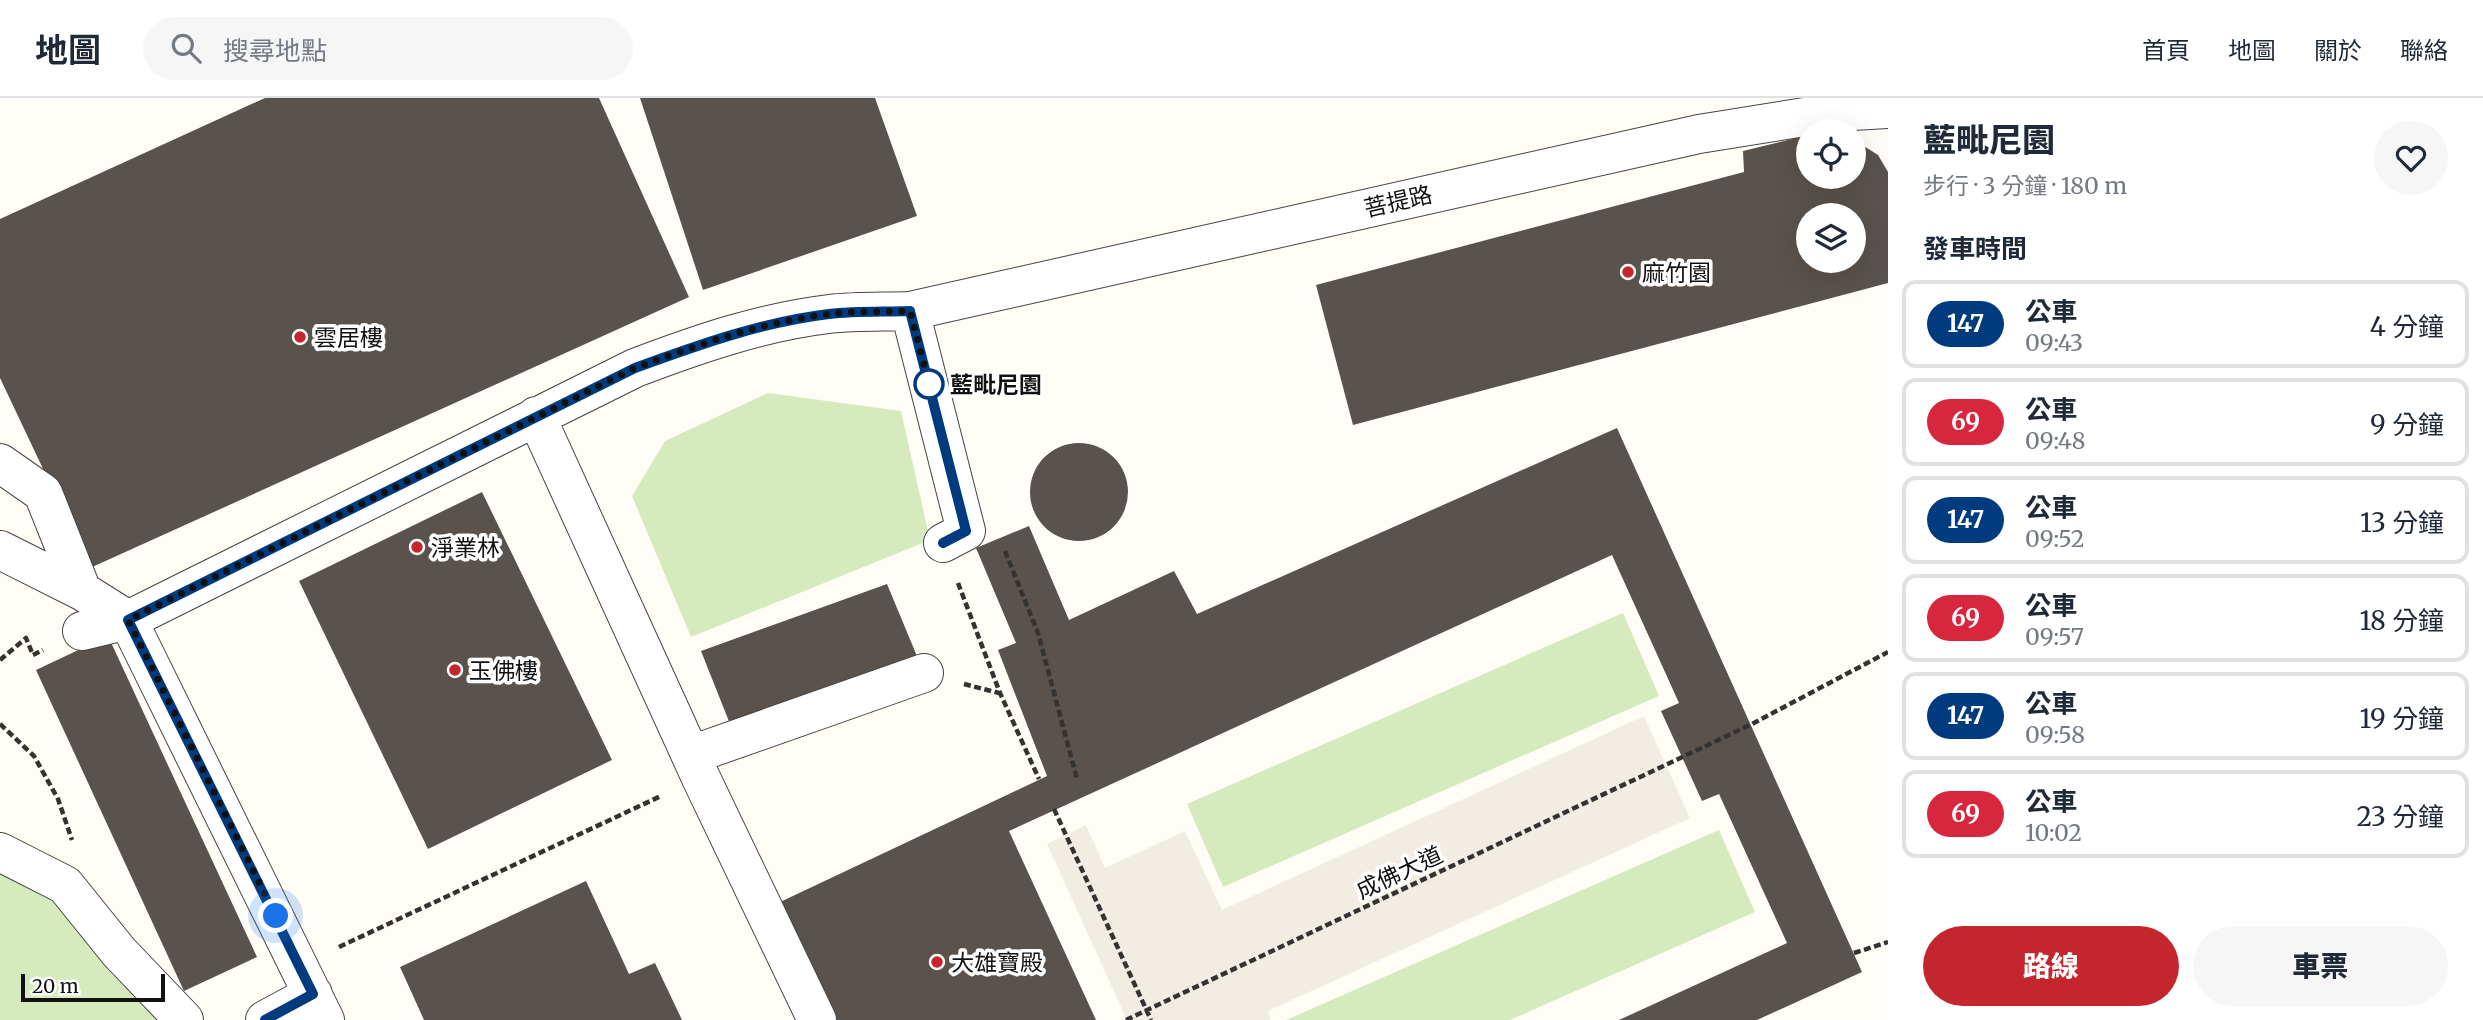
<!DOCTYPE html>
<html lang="zh-TW">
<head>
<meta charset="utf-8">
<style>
  body { margin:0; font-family:Merriweather,"Noto Sans TC",serif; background:#f6f6f7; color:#1f2937; height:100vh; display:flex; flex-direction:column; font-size:26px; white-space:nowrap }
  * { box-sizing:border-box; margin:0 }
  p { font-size:23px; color:#747a83 }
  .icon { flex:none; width:38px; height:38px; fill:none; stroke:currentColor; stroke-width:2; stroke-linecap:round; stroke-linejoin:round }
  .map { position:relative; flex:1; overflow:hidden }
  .panel { display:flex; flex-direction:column; background:#fff; width:595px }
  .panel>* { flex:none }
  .badge { padding:0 14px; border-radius:23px; font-size:24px; line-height:46px }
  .fabs { position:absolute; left:1796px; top:21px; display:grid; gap:14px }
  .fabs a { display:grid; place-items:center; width:70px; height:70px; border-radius:50%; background:#fff; box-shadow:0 7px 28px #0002; font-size:35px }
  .scale { position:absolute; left:21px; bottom:18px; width:144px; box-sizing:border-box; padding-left:7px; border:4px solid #111; border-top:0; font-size:19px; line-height:24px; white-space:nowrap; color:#111; -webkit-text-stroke:5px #fff; paint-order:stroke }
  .you { position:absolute; width:35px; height:35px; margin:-18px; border:5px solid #fff; border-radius:50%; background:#1a73e8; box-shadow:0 0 0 10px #1a73e833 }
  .map>.badge { position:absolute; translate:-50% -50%; box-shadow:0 0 0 4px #fff }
  h2 { padding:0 35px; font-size:26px; line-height:63px }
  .round { display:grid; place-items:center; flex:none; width:74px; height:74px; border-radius:37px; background:#f6f6f7 }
  .summary { display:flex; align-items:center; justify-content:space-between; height:119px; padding:0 35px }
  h1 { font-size:33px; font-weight:800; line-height:52px }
  .primary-button { display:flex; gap:14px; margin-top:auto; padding:14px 35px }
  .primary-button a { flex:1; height:80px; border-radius:42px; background:#c4262e; color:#fff; font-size:28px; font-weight:800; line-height:80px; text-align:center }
  .primary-button a+a { background:#f6f6f7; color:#1f2937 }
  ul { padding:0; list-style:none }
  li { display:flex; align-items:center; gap:21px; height:88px; margin:0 14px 10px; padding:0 21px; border:4px solid #e0e1e3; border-radius:14px }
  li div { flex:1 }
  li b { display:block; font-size:26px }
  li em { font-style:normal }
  li .badge { min-width:77px; font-weight:700; text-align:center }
  header { display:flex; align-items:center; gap:42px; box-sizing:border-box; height:98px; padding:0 35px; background:#fff; border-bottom:2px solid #e0e1e3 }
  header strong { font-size:33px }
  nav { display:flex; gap:38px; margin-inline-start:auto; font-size:24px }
  .search { width:490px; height:63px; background:#f6f6f7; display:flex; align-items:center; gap:18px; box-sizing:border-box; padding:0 24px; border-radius:38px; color:#747a83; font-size:26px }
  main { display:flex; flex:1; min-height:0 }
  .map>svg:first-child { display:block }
</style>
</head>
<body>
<header>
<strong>地圖</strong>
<div class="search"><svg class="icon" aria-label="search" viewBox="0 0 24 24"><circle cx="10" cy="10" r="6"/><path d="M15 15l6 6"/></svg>搜尋地點</div>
<nav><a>首頁</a><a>地圖</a><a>關於</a><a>聯絡</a></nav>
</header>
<main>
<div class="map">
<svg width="1888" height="922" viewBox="0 0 1888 922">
  <rect width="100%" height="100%" fill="#fffdf5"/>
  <!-- green -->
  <path fill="#d5ebbd" d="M768,295l133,18 29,129 -239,97 -59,-141 33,-55z
    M1623,515l36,83 -436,191 -36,-83z
    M1719,732l36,82 -245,108h-224z
    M0,764l125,74 72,84h-197z"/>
  <!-- plaza -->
  <path fill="#f1ede2" d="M1644,618l46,102 -422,193 3,9h-144l-80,-176 39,-19 19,43 80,-37 37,79z"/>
  <!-- building -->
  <path fill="#5a524d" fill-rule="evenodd" d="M265,0h334l90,199 -599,271 -90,-190v-159z
    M640,0h235l42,118 -214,74z
    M1808,37v42h45v-38l25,16 10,17v111l-535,142 -37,-140 428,-113 -1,-21zM1808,117h45v46h-45z
    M1617,330l245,544 -105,48h-138l168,-77 -68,-149 -17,7 -41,-90 18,-8 -67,-148 -603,276 87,189h-263l-55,-117 269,-127 -49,-126 18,-7 -40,-95 53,-22 40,94 105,-49 23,43z
    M1030 394a49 49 0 1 1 98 0a49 49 0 1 1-98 0Z
    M482,394l130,268 -184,89 -129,-268z
    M887,486l37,89 -188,66 -35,-88z
    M108,538l149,321 -73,34 -148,-321z
    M586,783l43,93 26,-11 27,57h-258l-24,-53z"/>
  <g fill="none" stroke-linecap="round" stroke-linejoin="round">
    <defs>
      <path id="minor" d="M910,213l56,220 -23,12
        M536,318l165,362 116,242
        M0,365l43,30 39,98 46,29 197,400
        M0,452l82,41
        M82,533l46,-11 507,-252c63,-24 127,-46 194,-54 27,-3 54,-2 81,-3l789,-177 137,-22 52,-3
        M691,657l233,-82
        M0,754l65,33 54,67 65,68
        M265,922l48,-26"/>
    </defs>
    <!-- minor casing -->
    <use href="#minor" stroke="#444" stroke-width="40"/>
    <!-- path -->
    <path stroke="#333" stroke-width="4.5" stroke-dasharray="7 3.5" stroke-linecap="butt" d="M1005,453l33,82 39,146
      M958,485l42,110 39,86
      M0,562l26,-22 7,17 10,-5
      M964,586l35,9
      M0,626l34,32 24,43 14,41
      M1054,711l97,211
      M339,849l322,-151
      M1854,855l34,-11
      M1126,922l624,-295 138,-73"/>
    <!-- minor -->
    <use href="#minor" stroke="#fff" stroke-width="38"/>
  </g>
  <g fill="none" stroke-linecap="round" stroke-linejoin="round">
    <defs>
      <path id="line" d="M265,922l48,-26 -185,-374 507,-252c63,-23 127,-46 194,-54 27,-3 54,-2 81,-3l56,220 -23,12"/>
    </defs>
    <!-- line casing -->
    <use href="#line" stroke="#fff" stroke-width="16"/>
    <!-- line -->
    <use href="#line" stroke="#003b80" stroke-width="10"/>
    <!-- walk -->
    <path stroke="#111" stroke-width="7" stroke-dasharray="0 12.6" d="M276,818l-148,-296 507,-252c63,-23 127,-46 194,-54 27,-3 54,-2 81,-3l19,73"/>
  </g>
  <!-- markers -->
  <g fill="#c4262e" stroke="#fff" stroke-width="2.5">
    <circle cx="1628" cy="174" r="7"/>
    <circle cx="300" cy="239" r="7"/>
    <circle cx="417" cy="449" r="7"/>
    <circle cx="455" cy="572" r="7"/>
    <circle cx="937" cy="864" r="7"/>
  </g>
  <circle fill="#fff" stroke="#003b80" stroke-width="3.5" cx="929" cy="286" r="14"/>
  <g text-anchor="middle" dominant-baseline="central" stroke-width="7" stroke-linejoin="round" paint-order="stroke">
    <!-- street labels -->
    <g font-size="23" fill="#111" stroke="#fff">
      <text transform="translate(1398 103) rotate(-13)">菩提路</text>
      <text transform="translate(1399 774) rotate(-25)">成佛大道</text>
    </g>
    <!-- poi labels -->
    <g font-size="23" fill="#111" stroke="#fff" text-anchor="start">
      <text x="1642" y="174">麻竹園</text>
      <text x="314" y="239">雲居樓</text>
      <text x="431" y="449">淨業林</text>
      <text x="469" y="572">玉佛樓</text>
      <text x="951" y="864">大雄寶殿</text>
    </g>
    <!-- stop labels -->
    <g font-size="23" font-weight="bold" fill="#111" stroke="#fff" text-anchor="start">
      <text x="950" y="286">藍毗尼園</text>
    </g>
  </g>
</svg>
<div class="fabs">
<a><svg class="icon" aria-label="locate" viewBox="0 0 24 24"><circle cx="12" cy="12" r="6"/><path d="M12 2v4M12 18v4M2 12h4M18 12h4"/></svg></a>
<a><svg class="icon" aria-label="layers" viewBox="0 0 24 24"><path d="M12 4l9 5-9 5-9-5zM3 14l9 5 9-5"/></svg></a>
</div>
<div class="scale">20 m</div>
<div class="you" style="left:276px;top:818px"></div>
</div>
<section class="panel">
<div class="summary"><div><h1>藍毗尼園</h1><p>步行 · 3 分鐘 · 180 m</p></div><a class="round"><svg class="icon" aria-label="heart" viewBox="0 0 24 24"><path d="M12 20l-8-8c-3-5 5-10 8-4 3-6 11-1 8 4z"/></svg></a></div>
<h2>發車時間</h2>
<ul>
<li><span class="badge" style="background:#003b80;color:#fff">147</span><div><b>公車</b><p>09:43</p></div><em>4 分鐘</em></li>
<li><span class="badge" style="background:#d7263d;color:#fff">69</span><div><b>公車</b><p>09:48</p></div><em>9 分鐘</em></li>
<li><span class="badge" style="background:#003b80;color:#fff">147</span><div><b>公車</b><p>09:52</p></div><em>13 分鐘</em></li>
<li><span class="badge" style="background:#d7263d;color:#fff">69</span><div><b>公車</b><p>09:57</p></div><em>18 分鐘</em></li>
<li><span class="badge" style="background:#003b80;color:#fff">147</span><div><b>公車</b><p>09:58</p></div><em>19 分鐘</em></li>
<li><span class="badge" style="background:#d7263d;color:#fff">69</span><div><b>公車</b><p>10:02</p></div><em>23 分鐘</em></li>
</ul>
<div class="primary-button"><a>路線</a><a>車票</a></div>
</section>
</main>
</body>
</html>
